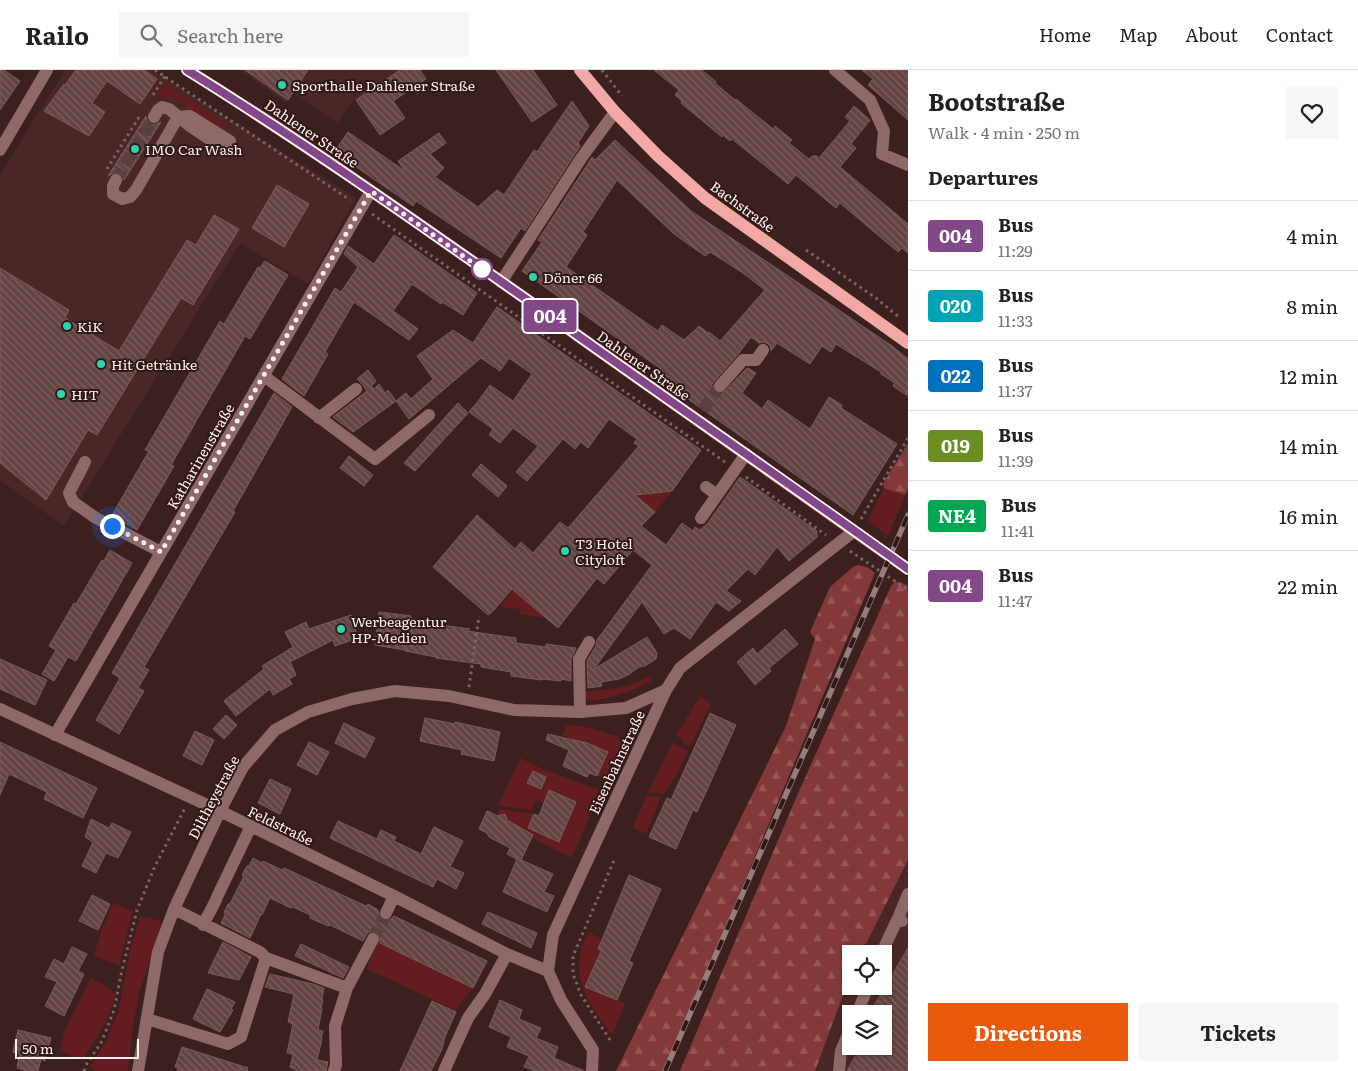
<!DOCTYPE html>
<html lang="en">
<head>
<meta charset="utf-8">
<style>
  body { margin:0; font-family:Literata,serif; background:#f6f6f6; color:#222; height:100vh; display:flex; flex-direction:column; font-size:19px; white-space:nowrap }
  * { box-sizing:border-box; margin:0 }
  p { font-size:16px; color:#767676 }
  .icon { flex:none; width:28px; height:28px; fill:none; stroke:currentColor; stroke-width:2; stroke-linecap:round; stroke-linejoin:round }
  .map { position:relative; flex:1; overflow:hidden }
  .panel { display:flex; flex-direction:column; background:#fff; width:450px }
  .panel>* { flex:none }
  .badge { padding:0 10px; border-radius:4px; font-size:18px; line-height:32px }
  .buttons { position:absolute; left:842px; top:875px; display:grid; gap:10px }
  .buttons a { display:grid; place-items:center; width:50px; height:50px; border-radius:0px; background:#fff; box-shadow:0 1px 4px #0004; font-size:25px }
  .scale { position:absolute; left:15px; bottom:12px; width:124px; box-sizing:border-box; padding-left:5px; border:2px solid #ffefee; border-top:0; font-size:14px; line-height:18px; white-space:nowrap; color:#ffefee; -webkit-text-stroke:4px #311716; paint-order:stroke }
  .you { position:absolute; width:25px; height:25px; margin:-12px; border:4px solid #fff; border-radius:50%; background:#1a73e8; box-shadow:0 0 0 8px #1a73e833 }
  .map>.badge { position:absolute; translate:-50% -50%; box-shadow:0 0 0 2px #fff }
  h2 { padding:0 20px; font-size:19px; line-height:45px }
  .round { display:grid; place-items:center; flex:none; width:52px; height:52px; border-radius:0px; background:#f6f6f6 }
  .headline { display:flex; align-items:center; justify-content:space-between; height:85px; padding:0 20px }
  h1 { font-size:24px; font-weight:700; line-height:38px }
  .cta { display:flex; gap:10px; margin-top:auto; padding:10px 20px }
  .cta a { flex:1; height:58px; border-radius:0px; background:#ea580c; color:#fff; font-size:20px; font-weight:700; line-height:58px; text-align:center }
  .cta a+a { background:#f6f6f6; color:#222 }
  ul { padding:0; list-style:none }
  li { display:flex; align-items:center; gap:15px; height:70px; padding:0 20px; border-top:1px solid #e0e0e0 }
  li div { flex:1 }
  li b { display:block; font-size:19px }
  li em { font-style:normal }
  li .badge { min-width:55px; font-weight:700; text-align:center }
  header { display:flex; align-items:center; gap:30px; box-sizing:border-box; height:70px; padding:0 25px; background:#fff; border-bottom:1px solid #e0e0e0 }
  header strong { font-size:24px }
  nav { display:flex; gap:28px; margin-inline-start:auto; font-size:18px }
  .search { width:350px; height:45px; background:#f6f6f6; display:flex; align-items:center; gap:12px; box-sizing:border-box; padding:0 18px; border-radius:0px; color:#767676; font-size:19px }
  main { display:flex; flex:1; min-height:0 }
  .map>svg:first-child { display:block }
</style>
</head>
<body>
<header>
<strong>Railo</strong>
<div class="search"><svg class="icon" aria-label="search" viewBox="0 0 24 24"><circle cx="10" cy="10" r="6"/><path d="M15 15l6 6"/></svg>Search here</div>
<nav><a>Home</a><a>Map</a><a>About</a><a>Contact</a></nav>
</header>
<main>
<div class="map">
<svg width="908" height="1001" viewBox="0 0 908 1001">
  <defs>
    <pattern id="forest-firs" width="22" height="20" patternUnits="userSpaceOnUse" patternTransform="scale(1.25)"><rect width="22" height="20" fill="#833939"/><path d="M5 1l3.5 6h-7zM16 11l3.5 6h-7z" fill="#965656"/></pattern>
    <pattern id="building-back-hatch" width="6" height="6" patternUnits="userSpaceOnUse" patternTransform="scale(1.25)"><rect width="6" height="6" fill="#634443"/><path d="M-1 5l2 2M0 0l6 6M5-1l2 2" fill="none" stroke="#7a5f5e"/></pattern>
  </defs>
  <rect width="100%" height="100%" fill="#3c2020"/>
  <!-- built -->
  <path fill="#4a2727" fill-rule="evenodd" d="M65,0h87l204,128 -48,86 -68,-41 -176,283 -64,-46v-305z
    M239,0h160l-50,35 -11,18 -46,-31 -6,10z
    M908,790v211h-95l38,-98v13h33v-32h-23zM851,944h33v32h-33z"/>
  <!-- green -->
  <path fill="#631d20" d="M165,14l59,39 2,3 -3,3 -2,-1 -46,-29 -7,-2 -9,2 -2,-4z
    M624,416l48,5 -17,21z
    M884,418l21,7 -17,41 -20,-15z
    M513,520l33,28 -26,-4v-5l-20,-2z
    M648,607h3v4c-24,12 -39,18 -66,20l-1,-9c24,-3 42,-3 64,-15z
    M700,626l11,8 -21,42 -7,-3v-3l-7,-4z
    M574,655c12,2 18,3 29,7 5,3 9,1 15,5l3,8 -16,34 -8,-3 10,-19v-5l-20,-9 -24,-7 3,-10z
    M672,673l16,8 -12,25 -13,19 -5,-3 -6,2 -4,-2z
    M520,688l22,11 58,21 -28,68 -27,-13 -31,-17v-4l-7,-4 -3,-6 -6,2 1,-7 35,5 -5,11 30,16 4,-5 13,-34 -23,-10 -6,13 -11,-5 -4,10 -34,-4z
    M647,725c5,2 9,1 14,2l-15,37 -13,-7z
    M113,833l20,8 -14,55 -25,-11 8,-26z
    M140,846l21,5v9l-22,63 -5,25 -6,53h-33l-5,-4 16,-26 12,-28 12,-62z
    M588,862l14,7 -4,10 3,1 -15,37 39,16 -12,31 -4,-2c-4,-8 -10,-14 -15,-22 -17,-25 -20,-51 -6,-78z
    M376,871l97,47 -17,22 -89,-41z
    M91,908l18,10 6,6c-5,26 -18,44 -32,66l-23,-9 5,-22z"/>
  <!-- forest -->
  <path fill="url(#forest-firs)" d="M908,373v47l-3,5 -21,-7 -1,-4z
    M858,495l9,2 8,6 -211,498h-48l170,-345 29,-87 -5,-7 20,-45 23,-20z
    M895,512h5l8,4v274l-47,94h-10v19l-36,98h-135l116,-273 95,-212z"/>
  <!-- building -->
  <path fill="url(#building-back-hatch)" stroke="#7b5b59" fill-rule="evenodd" d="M0,0h4l16,11 -20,29z
    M76,0h68l13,9 -17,25 -33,-23 -15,22 13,9 -16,24 -45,-25 20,-27 1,1z
    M245,0h63l-20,30z
    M400,0h20l6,9 -33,22 12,17 -25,17 -24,-35z
    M496,0h37l24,35 -25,17z
    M654,0h48l14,12 -1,1 20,17 1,-1 37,30 2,-3 17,14 -3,3 20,16 3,-3h5l2,2 31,-37 -5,-4 9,-11 16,14 -19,24 5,4 -16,19 68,57v29l-6,-5 -4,4 -58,-49 -4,5 -40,-33 -8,9 -56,-45 -2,2 -7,-6 -1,2 -41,-34 1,-2 -7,-6 4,-5z
    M862,0h46v50l-40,-35 5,-6z
    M572,31l17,25 -11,17 2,3 -55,85 -4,-3 -20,30 -85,-57 -3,5 -61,-42 3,-5 -18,-11 11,-16 57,39 -7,-10 41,-28 7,10 -16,11 14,14 -9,9 43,30 19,-17 7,5 30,-45 3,2z
    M146,46l1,5 3,3 5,1 6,-3 -37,58 -2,-5 -3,-2 -4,-1 -7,4z
    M615,70l76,71 121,81 80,54 16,13v37l-15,-10 2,-3 -14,-9v-2l-45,-28 -5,8 -9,-6 -12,18 -33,-21 -6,8 -1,-5 -3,-3 -4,-1 -4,1 -8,-6 -12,16 -27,31v4l3,4 4,2 4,-1 24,-25h1l8,5 -14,20 20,16 6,-9 42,29 19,-32 13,8 -1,3 56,36 -44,71 -198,-139 6,-7 -139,-98 20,-29 -4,-2 51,-78 3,-5 3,3zM617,110l57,54 31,22 5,-4 33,21 22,17 -45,51 -11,-9 -1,1 -9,-7 -15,14 -22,-15 -4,6 -92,-64 21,-32 -4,-3z
    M277,115l32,19 -25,43 -32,-19z
    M214,145l25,14 -46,76 -12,-7 -84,137 -9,-5 -42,70 -46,-37v-195l69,42 -4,8 54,33 68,-111 9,5z
    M394,165l83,58 -14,22 -21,-13 -1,2 -29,-20 -19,27 25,18 -9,11 -55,-38 -29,50 3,2 -24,42 -22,-17 53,-91 6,4 17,-25 -14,-13 4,-8 26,18z
    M265,191l23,14 -38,64 -5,-3 -74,129 3,1 -37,64 -25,-15 37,-64 -4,-1 75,-129 4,3 34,-57 2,1z
    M497,237l204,143 -29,41 -37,4 20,17 -14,14 25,19 16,-22 11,8 2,-4 5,3 8,-7 32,-46 77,54v6l-28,24 -12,-14 -22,28 -7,-6 -22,22 15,10 -12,10 -13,-9 -26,37 -16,-11 -10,6 -22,-32 -48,67 53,-32 10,16 -1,6 -11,7 -6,1 -11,8 -9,4 -18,3 1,4 -14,2 -1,-27 9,-15 1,-6 55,-75 -19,-15 -29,34 -7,-6 -39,50 -46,-39 -19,22 -5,4 -55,-48 44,-52 38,34 6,-7 12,11 27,-31 8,6 71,-82 -5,-3 3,-4 -28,-20 -21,29 -7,-6 -6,7 -12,-10 -36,42 -11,-9 22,-26 -25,-18 -13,15 -11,-8 4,-6 -24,-17 10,-12 11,-15 23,16 19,-27 -23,-16 -9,13 -19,-13 -72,61 -13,-18 -43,31 -20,-15 34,-26 -5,-7 -5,-5 11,-9 8,11 -6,7 2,-1 2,2 5,-5 6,9 3,-3 8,11 10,-8 5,6 22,-20 -16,-23 36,-26 20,13z
    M274,323l18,14 -59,104 2,1 -91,155 5,3 -11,18 6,3 -25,43 -23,-14 24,-42 -8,-5z
    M458,333l10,10 -53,58 -11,-8z
    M349,386l24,19 -9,11 -24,-18z
    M481,394l26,22 -9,11 -26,-22z
    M110,480l22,13 -56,98 -8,-4 -14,24 -12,-7 14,-24 -7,-4 25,-43 2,1 26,-44 2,1z
    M379,542l32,4 -1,2 31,4v3l29,4 -3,2 49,7v5l30,4v-3l30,4 -5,11v22l-10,-2v2l-19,-2v1l-31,-4v-4l-30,-5v-3l-45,-6v-1l-31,-6v-1l-30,-5z
    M351,545l7,23 -23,8 -2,-6 -43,22 6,13 -7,4 3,5 -19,11 -3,-6 -34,27 -12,-15 40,-32 -2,-3 31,-19 -8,-15 21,-10 3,7z
    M785,559l13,15 -29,24 2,3 -16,14 -18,-23 16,-14 4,6z
    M0,589l47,21 -12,25 -35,-16z
    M710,643l26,12 -39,87 -4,-2 -17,39 -27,-12 18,-39 4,2z
    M226,645l11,10 -13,14 -11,-10z
    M425,648l30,6v-2l45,10 -6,29 -33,-7 1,-4 -42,-9z
    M344,653l31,15 -10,20 -30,-15z
    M195,661l19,9 -12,25 -19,-9z
    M548,664l39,9 21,9 -11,24 -8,-3 -2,4 -24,-11 6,-16 -23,-10z
    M0,672l97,46 -14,30 -39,-19 3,-7 -38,-18 -9,21z
    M309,672l20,10 -12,23 -20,-10z
    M533,701l13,6 -5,12 -14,-6z
    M270,709l21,10 -11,25 -22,-11z
    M549,720l27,12 -17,40 -31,-14 6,-14 5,2z
    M487,741l11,5 7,-2 2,6 26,15 -12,25 32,14 -9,18 10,4 -7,16 -44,-20 14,-33 -10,-5 3,-6 -21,-11 -2,-4 -8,-4z
    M91,749l18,9 3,-5 19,9 -13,26 -12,-5 -10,20 -14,-7 11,-24 -8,-5z
    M338,751l39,18 4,-9 15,7 -2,4 27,13 13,-27 29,14 -13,26 14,6 -8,16 -19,-10 -4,8 -103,-49z
    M253,788l9,5 1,-2 19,9 2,-2 82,38 2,-2 10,6 1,7 4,3h7l4,-4 93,45 -14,27 -93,-45v-8l-4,-3 -4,-1 -4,1 -5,9 -33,-16 -2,1 -18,-8v-3l-17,-8 -2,1 -21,-10 -8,17 -1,-1 -11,24 -29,-15 4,-8 -1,-2 4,-9h2l14,-28 -2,-1 5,-9h2z
    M629,805l32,14 -32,72 4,2 -16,37 -32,-13 16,-36 -3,-2z
    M92,825l18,9 -12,26 -19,-9z
    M488,842l49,21 -6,15 -49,-24z
    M223,872l28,15 -12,23 -31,-7z
    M301,874l48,23 -6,11 -48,-22z
    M72,877l15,7 -9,17 6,3 -20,42 -19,-10 12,-24 -12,-5 9,-18 10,5z
    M908,878v123h-61l14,-25h23v-32h-15z
    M270,904l43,10 11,4 -2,11 1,1 -2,8h1l-4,22 5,1 -2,8h1l-5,21 11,2 -2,9h-28l-8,-4 3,-13 -6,-1 6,-29 -5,-2 6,-28 -29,-7z
    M207,919l28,13 -4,7 2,1 -13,22 -27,-13z
    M500,930l22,10 -3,9 22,9 -5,10 22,9 -4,11 30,13h-49l-11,-4 5,-11 -22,-9 4,-10 -22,-10z
    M432,931l24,11 -11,25 -3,12 -11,22h-31z
    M18,960l33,8 -6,23 -4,-2 -3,12h-10l-11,-3 3,-14 -7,-2z
    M182,977l66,21 -1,3h-70l1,-3 -3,-1z"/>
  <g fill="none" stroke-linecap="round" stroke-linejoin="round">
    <!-- minor-tunnel -->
    <path stroke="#593f3f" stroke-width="12" stroke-dasharray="12 6" stroke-linecap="butt" d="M116,110l38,-63
      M703,340l17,-24
      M373,869l13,-26"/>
    <!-- path -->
    <path stroke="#7d6564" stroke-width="3" stroke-dasharray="2.5 4" stroke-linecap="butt" d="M155,0l195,130
      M602,0l20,26
      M153,25l12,-19
      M107,99l32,-52
      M372,144l353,248
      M806,180l70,48 24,20
      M746,407l80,58
      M861,449l47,-81
      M850,481l58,39
      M469,617l10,-71
      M610,970l-29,-45 -8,-21v-18l42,-98
      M84,1001l2,-6 16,-24 12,-31 8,-40 15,-60 18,-44 30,-58"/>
    <!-- minor -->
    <path stroke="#8d6968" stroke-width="12" d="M835,0l35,30 14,31 -2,23 26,11
      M154,47l4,-7 4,-3 7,2 21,17 34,23
      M0,80l47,-80
      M116,110l-3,6v8l9,5 8,-2 6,-7 42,-73 12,-1 40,25
      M501,212l81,-125 33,-45
      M264,306l111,83 54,-44
      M720,316l23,-26h13l7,-10
      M319,348l37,-29
      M85,392l-16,31 4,9 23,16 65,34
      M706,417l11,8
      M701,448l45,-64
      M0,639l220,102 174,85 113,58 41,17
      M580,642l-1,-53 10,-17
      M55,665l316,-544
      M217,827l34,-71
      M386,843l8,-17
      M902,851l-2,-2 -1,-3 9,-22
      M203,855l13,-25
      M881,884l18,-38
      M266,888l81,30 -12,38 1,39 -2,6
      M347,918l26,-49
      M857,944l11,-28
      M147,949l81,25 13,-7 25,-79 -6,-6 -86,-43
      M138,1001l20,-119 16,-43 46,-98 23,-44 32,-37 33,-18 44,-13 43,-8 54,5 65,14 66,2 46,-4 40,-18
      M444,1001l24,-53 17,-24 22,-40
      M592,1001l1,-21 -32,-50 -13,-29 5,-36 113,-245 14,-22 174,-137
      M839,1001l2,-20 10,-24"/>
    <!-- major -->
    <path stroke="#f2a9a6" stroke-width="12" d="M187,0c134,83 262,175 390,265 110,78 221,155 331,234
      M580,0l35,42 43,44 47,42 203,145"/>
    <defs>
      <path id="rail" d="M665,1001l243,-556"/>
    </defs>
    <!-- rail casing -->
    <use href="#rail" stroke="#957f7e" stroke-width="5.5"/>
    <!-- rail -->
    <use href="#rail" stroke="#311716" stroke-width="4" stroke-dasharray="11" stroke-linecap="butt"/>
  </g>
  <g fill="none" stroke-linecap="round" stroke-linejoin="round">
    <defs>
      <path id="line" d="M187,0c129,80 252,168 376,255 115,82 231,162 345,244"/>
    </defs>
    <!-- line casing -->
    <use href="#line" stroke="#fff" stroke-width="11"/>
    <!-- line -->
    <use href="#line" stroke="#824888" stroke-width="8"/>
    <!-- walk -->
    <path stroke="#ffefee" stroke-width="5" stroke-dasharray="0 9" d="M112,456l49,26 210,-361 112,79 -1,-1"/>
  </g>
  <!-- markers -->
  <g fill="#2ad5ac" stroke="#311716" stroke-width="2">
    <circle cx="282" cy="15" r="5"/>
    <circle cx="135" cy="79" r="5"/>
    <circle cx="533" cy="207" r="5"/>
    <circle cx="67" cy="256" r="5"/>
    <circle cx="101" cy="294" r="5"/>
    <circle cx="61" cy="324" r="5"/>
    <circle cx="565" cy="481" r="5"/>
    <circle cx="341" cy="559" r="5"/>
  </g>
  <circle fill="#fff" stroke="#824888" stroke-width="2.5" cx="482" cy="199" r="10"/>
  <g text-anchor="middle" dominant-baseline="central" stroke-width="4" stroke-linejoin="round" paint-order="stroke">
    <!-- poi labels -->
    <g font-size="14" fill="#ffefee" stroke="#311716" text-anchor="start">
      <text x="292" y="15">Sporthalle Dahlener Straße</text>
      <text x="145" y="79">IMO Car Wash</text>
      <text x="543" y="207">Döner 66</text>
      <text x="77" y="256">KiK</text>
      <text x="111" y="294">Hit Getränke</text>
      <text x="71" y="324">HIT</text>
      <text x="575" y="473">T3 Hotel<tspan x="575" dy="16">Cityloft</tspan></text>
      <text x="351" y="551">Werbeagentur<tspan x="351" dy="16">HP-Medien</tspan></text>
    </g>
    <!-- street labels -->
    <g font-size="14" fill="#ffefee" stroke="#311716">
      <text transform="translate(312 63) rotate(34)">Dahlener Straße</text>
      <text transform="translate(743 136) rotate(36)">Bachstraße</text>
      <text transform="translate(644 295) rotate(35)">Dahlener Straße</text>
      <text transform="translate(200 386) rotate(-60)">Katharinenstraße</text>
      <text transform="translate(616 692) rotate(-65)">Eisenbahnstraße</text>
      <text transform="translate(213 727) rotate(-62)">Diltheystraße</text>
      <text transform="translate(281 755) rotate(26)">Feldstraße</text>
    </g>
  </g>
</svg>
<div class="buttons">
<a><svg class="icon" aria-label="locate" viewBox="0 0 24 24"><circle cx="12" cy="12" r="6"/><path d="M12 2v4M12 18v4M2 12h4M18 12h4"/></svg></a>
<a><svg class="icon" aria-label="layers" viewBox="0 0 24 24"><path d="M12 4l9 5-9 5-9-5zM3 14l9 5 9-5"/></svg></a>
</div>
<div class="scale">50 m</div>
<div class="you" style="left:112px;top:456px"></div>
<b class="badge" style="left:550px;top:246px;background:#824888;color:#fff">004</b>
</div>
<section class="panel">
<div class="headline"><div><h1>Bootstraße</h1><p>Walk · 4 min · 250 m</p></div><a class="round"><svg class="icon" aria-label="heart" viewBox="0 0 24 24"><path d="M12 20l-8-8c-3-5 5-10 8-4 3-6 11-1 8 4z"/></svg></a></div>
<h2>Departures</h2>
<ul>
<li><span class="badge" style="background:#824888;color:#fff">004</span><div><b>Bus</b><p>11:29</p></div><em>4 min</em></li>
<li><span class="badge" style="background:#00a3b4;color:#fff">020</span><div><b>Bus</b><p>11:33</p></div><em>8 min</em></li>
<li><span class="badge" style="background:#0072bc;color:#fff">022</span><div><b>Bus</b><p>11:37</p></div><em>12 min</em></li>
<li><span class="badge" style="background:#6b8e23;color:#fff">019</span><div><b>Bus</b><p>11:39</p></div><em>14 min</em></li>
<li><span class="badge" style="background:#00a651;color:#fff">NE4</span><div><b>Bus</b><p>11:41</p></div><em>16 min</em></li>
<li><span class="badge" style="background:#824888;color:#fff">004</span><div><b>Bus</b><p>11:47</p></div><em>22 min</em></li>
</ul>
<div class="cta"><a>Directions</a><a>Tickets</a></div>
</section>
</main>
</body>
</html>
